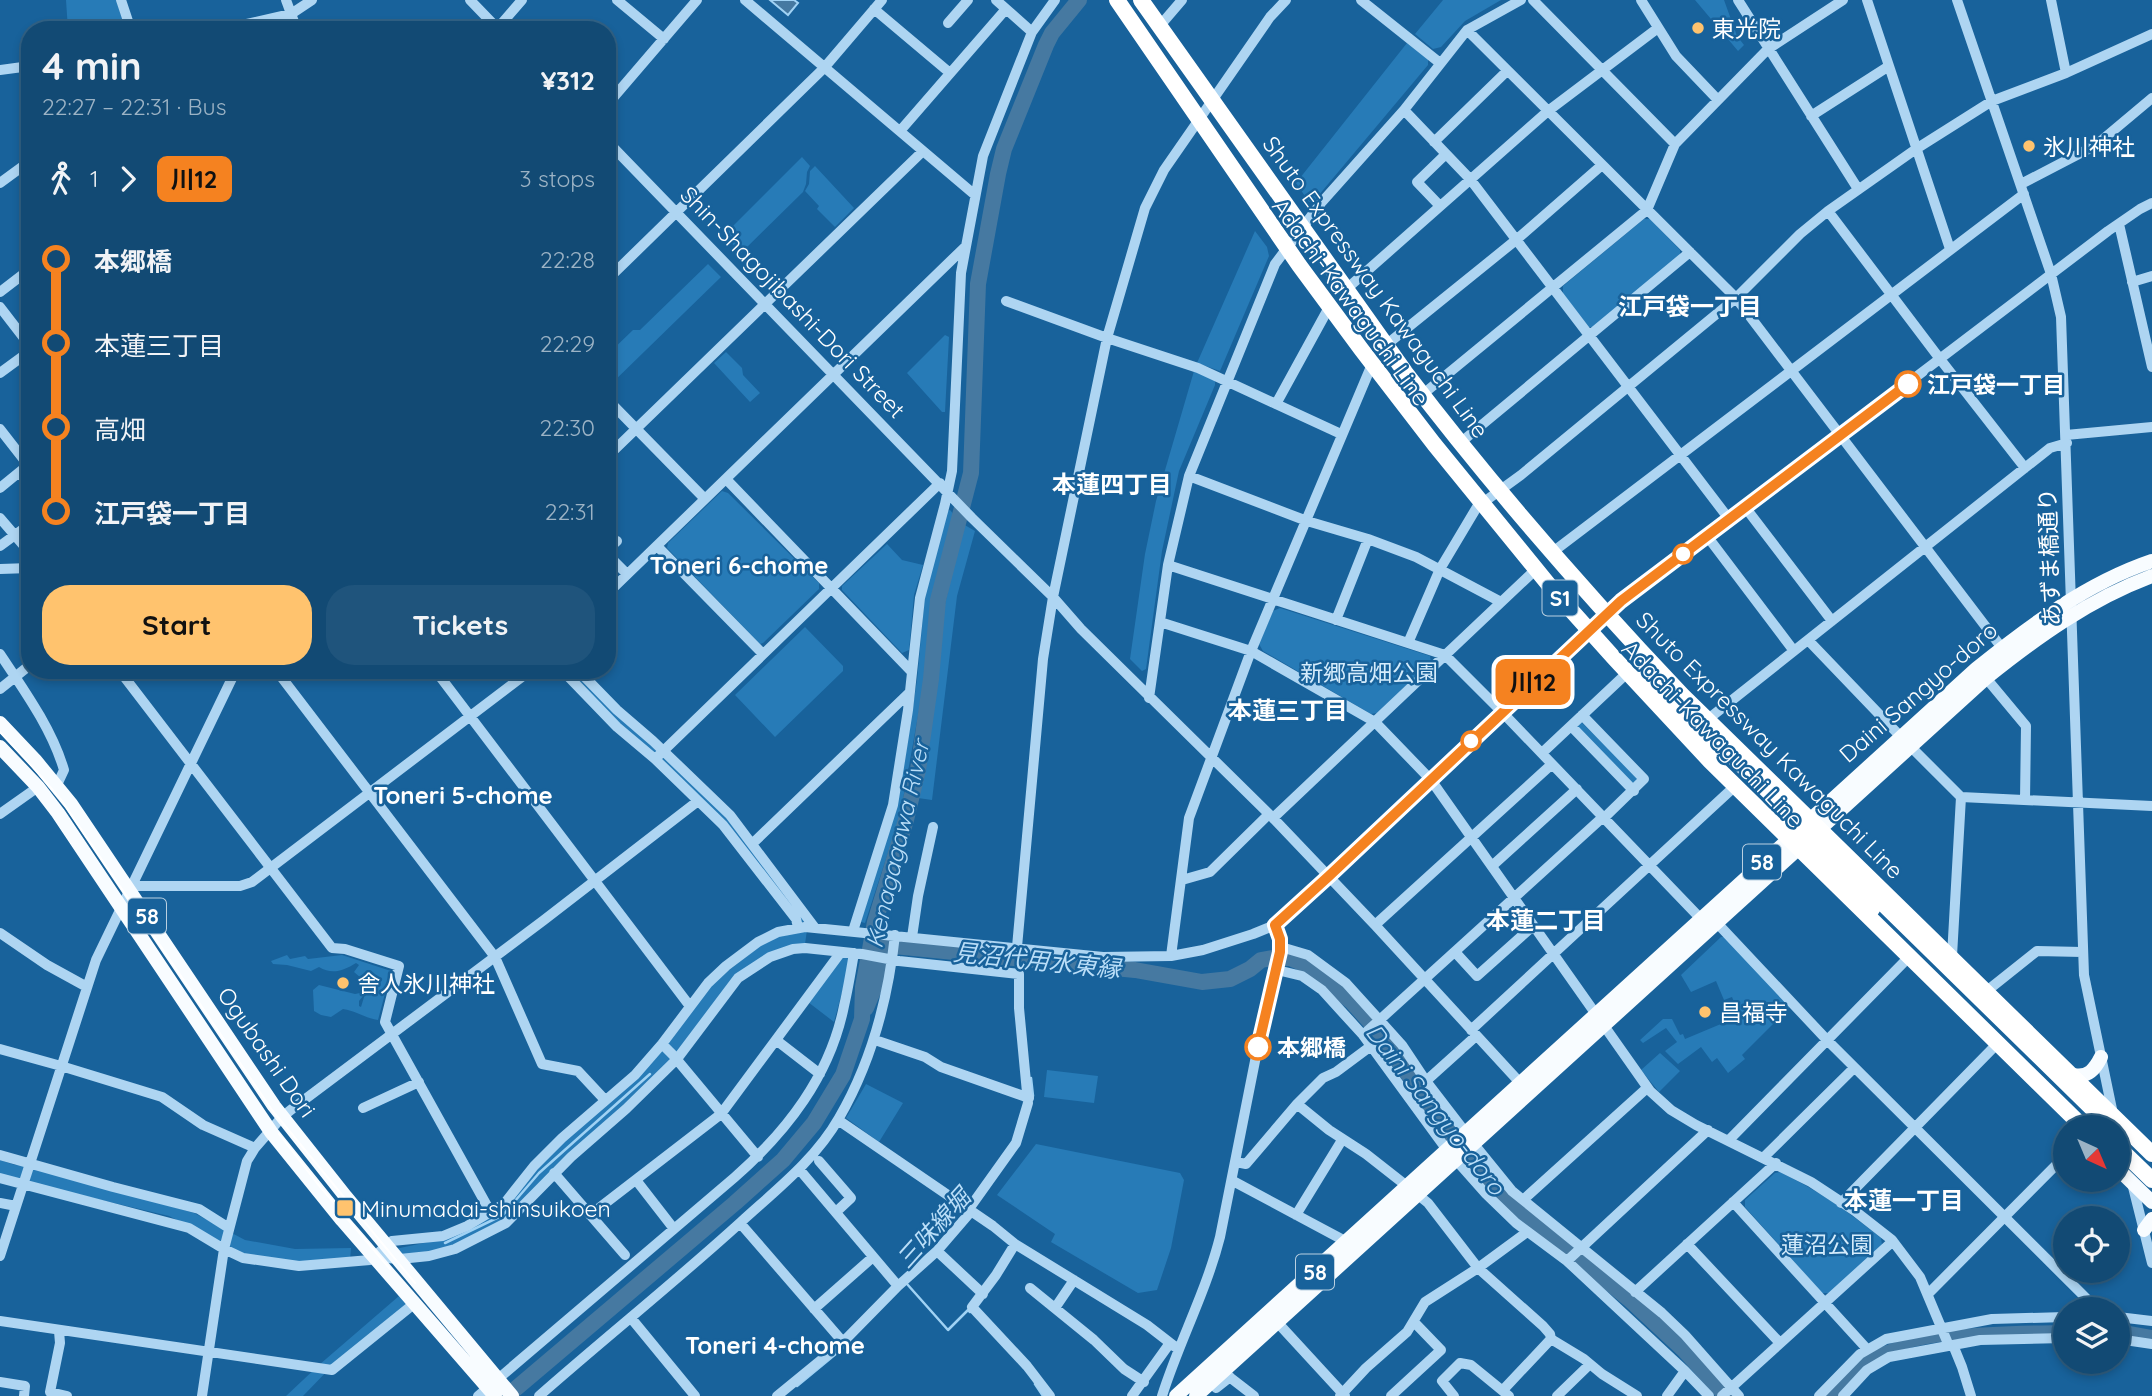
<!DOCTYPE html>
<html lang="en">
<head>
<meta charset="utf-8">
<style>
  body { margin:0; font-family:Quicksand,"Noto Sans JP",sans-serif; background:#1f547c; color:#f1f3f6; height:100vh; display:flex; flex-direction:column; font-size:26px; white-space:nowrap }
  * { box-sizing:border-box; margin:0 }
  p { font-size:23px; color:#9cb3c5 }
  .icon { flex:none; width:38px; height:38px; fill:none; stroke:currentColor; stroke-width:2; stroke-linecap:round; stroke-linejoin:round }
  .map { position:relative; flex:1; overflow:hidden }
  .side { position:absolute; left:21px; top:21px; width:595px; height:658px; display:flex; flex-direction:column; background:#124a74; border-radius:28px; box-shadow:0 4px 10px #0003,0 0 0 2px #316286 }
  .side>* { flex:none }
  .badge { padding:0 14px; border-radius:10px; font-size:24px; line-height:46px }
  .needle { width:46px; rotate:136deg }
  .fabs { position:absolute; left:2053px; top:1115px; display:grid; gap:14px }
  .fabs a { display:grid; place-items:center; width:77px; height:77px; border-radius:50%; background:#124a74; box-shadow:0 4px 10px #0003,0 0 0 2px #316286; font-size:35px }
  .map>.badge { position:absolute; translate:-50% -50%; box-shadow:0 0 0 4px #fff }
  .legs { display:flex; align-items:center; gap:10px; height:77px; padding:0 21px; font-size:23px }
  .legs p { margin-inline-start:auto }
  .overview { display:flex; align-items:center; justify-content:space-between; height:119px; padding:0 21px }
  h1 { font-size:38px; font-weight:800; line-height:52px }
  .button { display:flex; gap:14px; margin-top:auto; padding:14px 21px }
  .button a { flex:1; height:80px; border-radius:28px; background:#ffc36e; color:#111; font-size:28px; font-weight:800; line-height:80px; text-align:center }
  .button a+a { background:#1f547c; color:#f1f3f6 }
  ul { padding:0 21px; list-style:none }
  li { display:flex; align-items:center; gap:24px; height:84px; font-size:26px }
  li i { display:grid; place-items:center; width:10px; height:100%; margin:0 9px; background:currentColor }
  li i::after { content:''; width:18px; height:18px; margin:-9px; border:5px solid; border-radius:50%; background:#124a74 }
  li p { margin-inline-start:auto }
  li:first-child i { background:linear-gradient(#0000 50%,currentColor 0) }
  li:last-child i { background:linear-gradient(currentColor 50%,#0000 0) }
  .map>svg:first-child { display:block }
</style>
</head>
<body>
<div class="map">
<svg width="2152" height="1396" viewBox="0 0 2152 1396">
  <rect width="100%" height="100%" fill="#18629b"/>
  <!-- green -->
  <path fill="#277bb7" d="M66,0h50l10,30h-58z
    M1443,0h58l-36,21 -24,26 -8,2 -18,-15z
    M1695,0h29l13,36 7,9 -6,6z
    M1407,43l21,16v6l-115,137h-4l-13,-19z
    M802,157l8,9 -3,6 -1,12 -3,8 -62,61 -17,-18z
    M815,166l39,42 -19,19 -18,-18 2,-3 -14,-15 4,-7 1,-13z
    M1644,219h6l30,31v6l-85,71h-6l-26,-33v-8z
    M1255,231l12,16 2,9 -49,115 -23,-8z
    M708,264l13,13 -113,110 -1,-32 26,-25h7z
    M945,335l4,2 -4,75h-3l-35,-39z
    M726,352l16,16 1,7 17,18 -10,9 -36,-39z
    M1194,371l21,8v6l-36,86 -17,80 -16,118 -4,2 -12,-12 15,-105 11,-53z
    M722,491l6,2 91,90v6l-56,54 -3,1 -93,-96 1,-5z
    M950,510l5,6 -21,80 -9,81 -25,139 -35,107 -4,-1 43,-158 13,-84 8,-85 22,-84z
    M963,524l12,7 -18,65 -25,204 -14,-2 7,-28 18,-157z
    M887,544l15,16 21,5 -9,30 -5,55 -7,3 -60,-63v-4z
    M1280,608l150,48 1,6 -54,51 -6,1 -108,-63 -4,-7 14,-33z
    M805,627l38,39v5l-68,66 -40,-42z
    M566,670h9l153,146 80,105 -6,1 -78,-101 -111,-102z
    M1580,721l60,58 -4,7 -59,-59z
    M807,930l-2,14 -47,16 -87,99 -167,162 -50,26 -53,9 -6,-7 43,-9 57,-27 41,-45 71,-67 104,-117 61,-47z
    M1721,937h4l65,70 -48,48 3,4 -17,14 -11,-15 -5,4 -11,-15 -23,17 -13,-13 12,-9 -11,-14 -23,15 -3,-3 23,-21h9l8,16 3,-1 2,5 55,-23 -8,-19 -8,3 -8,-19 -25,11 -10,-17z
    M287,955l3,4 15,-3 3,3 34,-4 49,16 -13,49c-14,-2 -21,-9 -35,-11l-12,8 -10,-2 -7,-4 -1,-21 6,-5 36,9 5,-1 3,3 -4,5v5l2,1 7,-23 -14,-12 5,-7 -3,-2c-13,8 -24,12 -37,4l-8,4 -24,-6 -14,-1 -2,-3z
    M842,955l9,4 -17,63 -26,-20z
    M1660,1053l20,18 -21,21 -18,-22z
    M1047,1070l51,6 -4,27 -50,-6z
    M866,1084l37,19 -24,39 -33,-24z
    M1036,1144l144,29 4,7 -13,68 -14,42 -19,3 -87,-51 4,-8 -58,-39z
    M0,1160l15,5 16,1 163,47 51,27 50,9 56,-1 -1,12 -49,3 -57,-9 -75,-38 -144,-34 -25,-8z
    M1780,1172c36,17 70,41 101,66l1,7 -52,48h-8l-77,-86v-7l30,-27z
    M399,1296l8,9 -75,61 -29,30h-17l33,-31z"/>
  <!-- water -->
  <path fill="#4679a1" stroke="#a0d2f4" stroke-width="2" d="M770,0h24l4,3 -10,12z"/>
  <g fill="none" stroke-linecap="round" stroke-linejoin="round">
    <!-- stream -->
    <path stroke="#a0d2f4" stroke-width="2.5" d="M1031,1078l2,18
      M445,1243l58,-28 36,-42 111,-99
      M907,1284l41,46 20,-20 2,2
      M1035,1384l8,12
      M797,1386l46,-38"/>
    <!-- canal -->
    <path stroke="#4679a1" stroke-width="10" d="M2118,1329l34,6
      M1831,1396c11,-11 21,-27 34,-35 48,-31 143,-30 200,-31"/>
    <!-- river -->
    <path stroke="#4679a1" stroke-width="16" d="M866,1008l8,-19 10,-44 251,25 67,12 28,-3 20,-10 11,-9 11,-2h18l16,7 46,37 20,22 80,111 51,61 126,103 56,52 41,45
      M507,1396l228,-193 48,-43 31,-37 29,-48 19,-56 1,-32 12,-65 31,-102 12,-50 13,-91 7,-79 33,-127 7,-189 20,-110 6,-25 42,-104 6,-12 27,-33"/>
    <!-- minor -->
    <path stroke="#aed5f2" stroke-width="10" d="M121,0l10,30
      M286,0l11,30
      M470,0l29,30
      M617,0l47,39
      M745,0l230,195
      M996,0l36,32
      M1361,0l79,63
      M1533,0l142,144
      M1641,0l35,56 42,44
      M1738,0l120,189
      M1867,0l83,249
      M1957,0l94,274 10,43 23,658 29,139
      M2051,0l15,73
      M874,9l76,64
      M1164,21l18,-21
      M948,23l20,-23
      M220,30l71,-16 21,-14
      M496,30l26,-30
      M1467,30l269,268 266,350
      M0,70l30,-4
      M607,105l90,-105
      M1404,110l66,69 259,340
      M1811,116l78,-50
      M900,131l106,-122
      M607,141l365,377 81,79 28,32 192,189 102,107 149,162
      M1434,142l73,-71
      M0,183l30,-22
      M2021,184l75,-39 56,-47
      M1440,206l-23,-24 29,-28
      M1828,211l112,148 85,109
      M2119,224l33,143
      M607,280l217,-212 58,-68
      M2132,282l20,-6
      M1351,285l197,-174 110,-83
      M0,292l30,-23
      M1006,301l101,37 91,30 143,66
      M0,307l30,39
      M1391,341l125,-101 86,-75
      M0,373l30,-22
      M1428,390l219,-180 28,-66 93,-95 75,-49
      M607,399l98,100
      M1276,404l51,-93
      M0,429l28,36 -28,23
      M2066,435l86,-8
      M1466,438l224,-186
      M607,457l316,-306
      M20,473l10,12
      M1189,476l118,45 61,18 48,18 85,45
      M726,479l186,193
      M1745,507l87,114
      M0,518l30,35
      M1707,536l87,115
      M617,541l-10,9 1,5 19,19
      M0,546l30,-22
      M657,546l106,108
      M1558,548l466,-354
      M1168,565l277,90 57,57 199,207
      M0,569l30,-1
      M607,594l359,-348
      M1336,620l32,-81
      M1160,622l91,29 124,71 56,58 219,311 21,19 25,15 115,57 44,29 37,29 28,37 29,69
      M1808,640l92,96
      M1408,643l32,-74 37,-62 44,-32 215,-177 64,-64 28,-23 88,-62 76,-48 74,-28 86,-39
      M0,654c24,36 52,75 64,116l-7,15
      M119,670l213,278 13,1 54,17 -14,56 106,191
      M276,670l219,287 47,107 36,7 27,29
      M435,670l254,335
      M562,670l55,57 38,32 68,66 73,94 2,8
      M578,670l39,40 36,31 77,74 85,113
      M1986,678l40,48 -1,74
      M0,689l30,-24
      M1149,698l19,-133 21,-89 86,-212 46,-61 83,-93 63,-80 54,-30
      M1582,715l62,64 -40,39
      M1712,716l338,-268 17,-5
      M1571,726l63,65
      M1910,746l51,51 -9,159
      M1542,753l83,-78
      M655,759l285,-276
      M1961,797l191,9
      M0,814l38,-27
      M1273,818l259,-245
      M752,844l158,-152
      M1492,866l85,-77
      M1182,880l28,-8 59,-58
      M130,891l7,-5h103l12,-4 279,-212
      M1717,923l110,117 270,269
      M1375,925l177,-161
      M853,931l40,-126 15,-95 12,-112 25,-94 7,-33 9,-198 22,-117 49,-124 23,-32
      M0,933l47,32 40,22
      M912,937l6,-41 15,-69
      M1017,947l26,-288 10,-62 54,-259 38,-130 19,-38 106,-153 16,-17
      M1281,947l27,8 38,28 56,62 24,36 40,52
      M1455,952l22,24 56,-50
      M1171,956l18,-138 62,-167 119,-282
      M1277,970l25,6 20,14 41,45 84,115 39,44 30,29 51,38 118,110 24,25
      M1988,990l49,-39 45,1
      M1471,1030l262,-242
      M1363,1035l240,-218
      M776,1040l44,34
      M875,1040l50,17 16,10 88,31
      M662,1044l11,11 85,102
      M0,1049l61,17 101,31 41,28 52,23
      M1426,1081l50,-45
      M1297,1104l32,26 37,24 51,40 11,9 50,65 65,58 7,8 1,5 33,20 18,15 35,22
      M363,1108l56,-26
      M838,1120l155,106 22,18 132,81 31,24
      M2118,1129l6,24
      M1729,1140l177,-180
      M1473,1143l39,48 150,122 23,22 54,61
      M0,1155l113,32 86,22 30,19
      M1764,1157l90,-89
      M819,1161l32,37 -15,14
      M1236,1162l10,2 51,-60 26,-26 13,-6 35,-26
      M799,1169l99,117
      M554,1173l71,82
      M0,1178l189,50 35,21 19,9 56,8 71,-6 22,-19 51,-5 24,-10 37,-22 30,-38 28,-28 73,-63 27,-31 46,-61 18,-17 32,-24 20,-10 27,-5 298,30 68,-1 32,-6 50,-16 22,-9 12,-10 334,-314 487,-370 32,-22 12,-6
      M636,1180l38,49
      M1233,1181l114,61
      M2132,1183l20,80
      M1523,1200l124,-112
      M1733,1202l134,147
      M0,1203l16,3
      M1841,1203l153,-156
      M590,1215l131,-101 120,-162
      M1296,1215l46,-75
      M740,1223l103,119
      M1015,1244l-19,31 -24,32 55,59 23,30
      M1687,1244l93,99
      M937,1251l46,43
      M0,1256l96,-296 140,-290
      M374,1257l26,2 29,-3 26,-7 51,-26 65,-66 55,-48 51,-50 61,-81 32,-21 23,-8 12,-1 57,6 37,7 120,13v34l9,95 -12,40 -45,63 -3,9 -31,36 -39,35 -55,56 -66,54
      M1567,1261l141,-131
      M1030,1288l64,52 30,29 20,13
      M1635,1292l141,-129
      M1928,1294l137,-138
      M1055,1308l19,-28
      M814,1309l59,-52
      M2118,1317l34,4
      M631,1318l64,78
      M0,1321l332,49 83,-67
      M1277,1322l68,74
      M59,1331l1,12 -10,49 17,4
      M2118,1339l34,5
      M1953,1345l9,22 9,29
      M1223,1372l31,24
      M0,1382l25,4 -1,10
      M1216,1388l14,-11
      M1503,1390l48,-51
      M202,1396l22,-147 23,-88 8,-13 27,-31 10,-8 252,-189 154,-119
      M478,1396l257,-219c52,-46 95,-101 109,-171 4,-17 7,-35 10,-53
      M539,1396c67,-59 136,-114 202,-174 35,-32 74,-62 98,-104 33,-57 49,-118 56,-183
      M1132,1396l38,-53
      M1162,1396c17,-54 44,-104 58,-159l40,-201 20,-84v-13l-5,-14
      M1340,1396l26,-28 41,-36 18,-30 53,-34 49,-36
      M1391,1396l50,-46 -27,-28
      M1454,1396l-12,-15 18,-18 11,2 38,31
      M1557,1396l32,-31
      M1667,1396l18,-25
      M1722,1396l171,-155
      M1819,1396l41,-42 26,-15 106,-20 73,-2
      M1843,1396l24,-26 22,-13 91,-17 85,-2"/>
    <!-- major -->
    <path stroke="#f8fcff" stroke-width="14" d="M0,723l35,37 36,44 203,302 72,91 166,199
      M0,747l38,40 20,26 213,319 71,88 153,176
      M2074,1075c14,3 21,-6 27,-18
      M2118,1169l34,33
      M2144,1230l8,-11
      M1176,1396l800,-727c53,-43 111,-86 176,-108
      M1196,1396l790,-718c51,-41 104,-79 166,-102"/>
    <!-- highway -->
    <path stroke="#fff" stroke-width="16" d="M1722,746l389,381
      M1789,826l83,83"/>
    <!-- tram -->
    <path stroke="#fff" stroke-width="2" d="M0,732l39,42 23,27 210,309 143,173
      M279,1134l38,49 73,86"/>
    <!-- highway-bridge -->
    <path stroke="#fff" stroke-width="16" d="M1117,0l182,265 62,84 73,95 119,146 61,68 96,103 373,366
      M1141,0l264,372c86,113 180,221 278,324l469,458
      M1643,675l74,76
      M2118,1147l34,33"/>
  </g>
  <g fill="none" stroke-linecap="round" stroke-linejoin="round">
    <defs>
      <path id="line-1" d="M1258,1047l22,-95v-13l-5,-14 54,-49 292,-275 287,-217"/>
    </defs>
    <!-- line-1 casing -->
    <use href="#line-1" stroke="#fff" stroke-width="16"/>
    <!-- line-1 -->
    <use href="#line-1" stroke="#f58220" stroke-width="10"/>
  </g>
  <!-- markers -->
  <g fill="#ffc36e" stroke="#18629b" stroke-width="2.5">
    <circle cx="1698" cy="28" r="7"/>
    <circle cx="2029" cy="146" r="7"/>
    <circle cx="343" cy="983" r="7"/>
    <circle cx="1705" cy="1012" r="7"/>
    <rect x="336" y="1199" width="18" height="18" rx="3.5"/>
  </g>
  <g fill="#fff" stroke="#f58220" stroke-width="3.5">
    <circle cx="1908" cy="384" r="12"/>
    <circle cx="1683" cy="554" r="9"/>
    <circle cx="1471" cy="741" r="9"/>
    <circle cx="1258" cy="1047" r="12"/>
  </g>
  <g text-anchor="middle" dominant-baseline="central" stroke-width="5" stroke-linejoin="round" paint-order="stroke">
    <!-- shield labels -->
    <g fill="#18629b" stroke="#bad0e1" stroke-width="2">
      <rect x="1542.5" y="580.5" width="35" height="35" rx="5"/>
      <rect x="1743" y="844.5" width="38" height="35" rx="5"/>
      <rect x="128" y="898.5" width="38" height="35" rx="5"/>
      <rect x="1296" y="1254.5" width="38" height="35" rx="5"/>
    </g>
    <g font-size="21" font-weight="bold" fill="#fff">
      <text x="1560" y="598">S1</text>
      <text x="1762" y="862">58</text>
      <text x="147" y="916">58</text>
      <text x="1315" y="1272">58</text>
    </g>
    <!-- poi labels -->
    <g font-size="23" fill="#fff" stroke="#18629b" text-anchor="start">
      <text x="1712" y="28">東光院</text>
      <text x="2043" y="146">氷川神社</text>
      <text x="357" y="983">舎人氷川神社</text>
      <text x="1719" y="1012">昌福寺</text>
      <text x="361" y="1208">Minumadai-shinsuikoen</text>
    </g>
    <!-- street labels -->
    <g font-size="23" fill="#fff" stroke="#18629b">
      <text transform="translate(1376 287) rotate(54)">Shuto Expressway Kawaguchi Line</text>
      <text transform="translate(793 302) rotate(46)">Shin-Shagojibashi-Dori Street</text>
      <text transform="translate(1351 302) rotate(54)">Adachi-Kawaguchi Line</text>
      <text transform="translate(2049 557) rotate(-92)">あずま橋通り</text>
      <text transform="translate(1918 692) rotate(-41)">Daini Sangyo-doro</text>
      <text transform="translate(1713 734) rotate(46)">Adachi-Kawaguchi Line</text>
      <text transform="translate(1770 745) rotate(45)">Shuto Expressway Kawaguchi Line</text>
      <text transform="translate(267 1052) rotate(55)">Ogubashi Dori</text>
    </g>
    <!-- stop labels -->
    <g font-size="23" font-weight="bold" fill="#fff" stroke="#18629b" text-anchor="start">
      <text x="1927" y="384">江戸袋一丁目</text>
      <text x="1277" y="1047">本郷橋</text>
    </g>
    <!-- park labels -->
    <g font-size="23" fill="#d5ecfc" stroke="#18629b">
      <text x="1369" y="672">新郷高畑公園</text>
      <text x="1827" y="1244">蓮沼公園</text>
    </g>
    <!-- neighbourhood labels -->
    <g font-size="24" font-weight="bold" fill="#fff" stroke="#18629b">
      <text x="1690" y="306">江戸袋一丁目</text>
      <text x="1112" y="484">本蓮四丁目</text>
      <text x="739" y="565">Toneri 6-chome</text>
      <text x="1288" y="710">本蓮三丁目</text>
      <text x="463" y="795">Toneri 5-chome</text>
      <text x="1546" y="920">本蓮二丁目</text>
      <text x="1904" y="1200">本蓮一丁目</text>
      <text x="775" y="1345">Toneri 4-chome</text>
    </g>
    <!-- water labels -->
    <g font-size="24" font-style="italic" fill="#badef8" stroke="#18629b">
      <text transform="translate(897 844) rotate(-77)">Kenagagawa River</text>
      <text transform="translate(1037 960) rotate(6)">見沼代用水東縁</text>
      <text transform="translate(1436 1109) rotate(52)">Daini Sangyo-doro</text>
      <text transform="translate(933 1228) rotate(-48)">三味線堀</text>
    </g>
  </g>
</svg>
<div class="fabs">
<a><svg class="needle" viewBox="-14 -14 28 28"><path d="M0-13l5 13h-10z" fill="#e53935"/><path d="M0 13l5-13h-10z" fill="#9cb3c5"/></svg></a>
<a><svg class="icon" aria-label="locate" viewBox="0 0 24 24"><circle cx="12" cy="12" r="6"/><path d="M12 2v4M12 18v4M2 12h4M18 12h4"/></svg></a>
<a><svg class="icon" aria-label="layers" viewBox="0 0 24 24"><path d="M12 4l9 5-9 5-9-5zM3 14l9 5 9-5"/></svg></a>
</div>
<b class="badge" style="left:1533px;top:682px;background:#f58220;color:#111">川12</b>
<section class="side">
<div class="overview"><div><h1>4 min</h1><p>22:27 – 22:31 · Bus</p></div><b>¥312</b></div>
<div class="legs"><svg class="icon" aria-label="walk" viewBox="0 0 24 24"><circle cx="13" cy="4" r="2"/><path d="M13 8l-2 6 4 7M11 14l-3 7M7 12l3-4h3l4 4"/></svg>1<svg class="icon" aria-label="forward" viewBox="0 0 24 24"><path d="M9 5l7 7-7 7"/></svg><b class="badge" style="background:#f58220;color:#111">川12</b><p>3 stops</p></div>
<ul>
<li><i style="color:#f58220"></i><b>本郷橋</b><p>22:28</p></li>
<li><i style="color:#f58220"></i><span>本蓮三丁目</span><p>22:29</p></li>
<li><i style="color:#f58220"></i><span>高畑</span><p>22:30</p></li>
<li><i style="color:#f58220"></i><b>江戸袋一丁目</b><p>22:31</p></li>
</ul>
<div class="button"><a>Start</a><a>Tickets</a></div>
</section>
</div>
</body>
</html>
